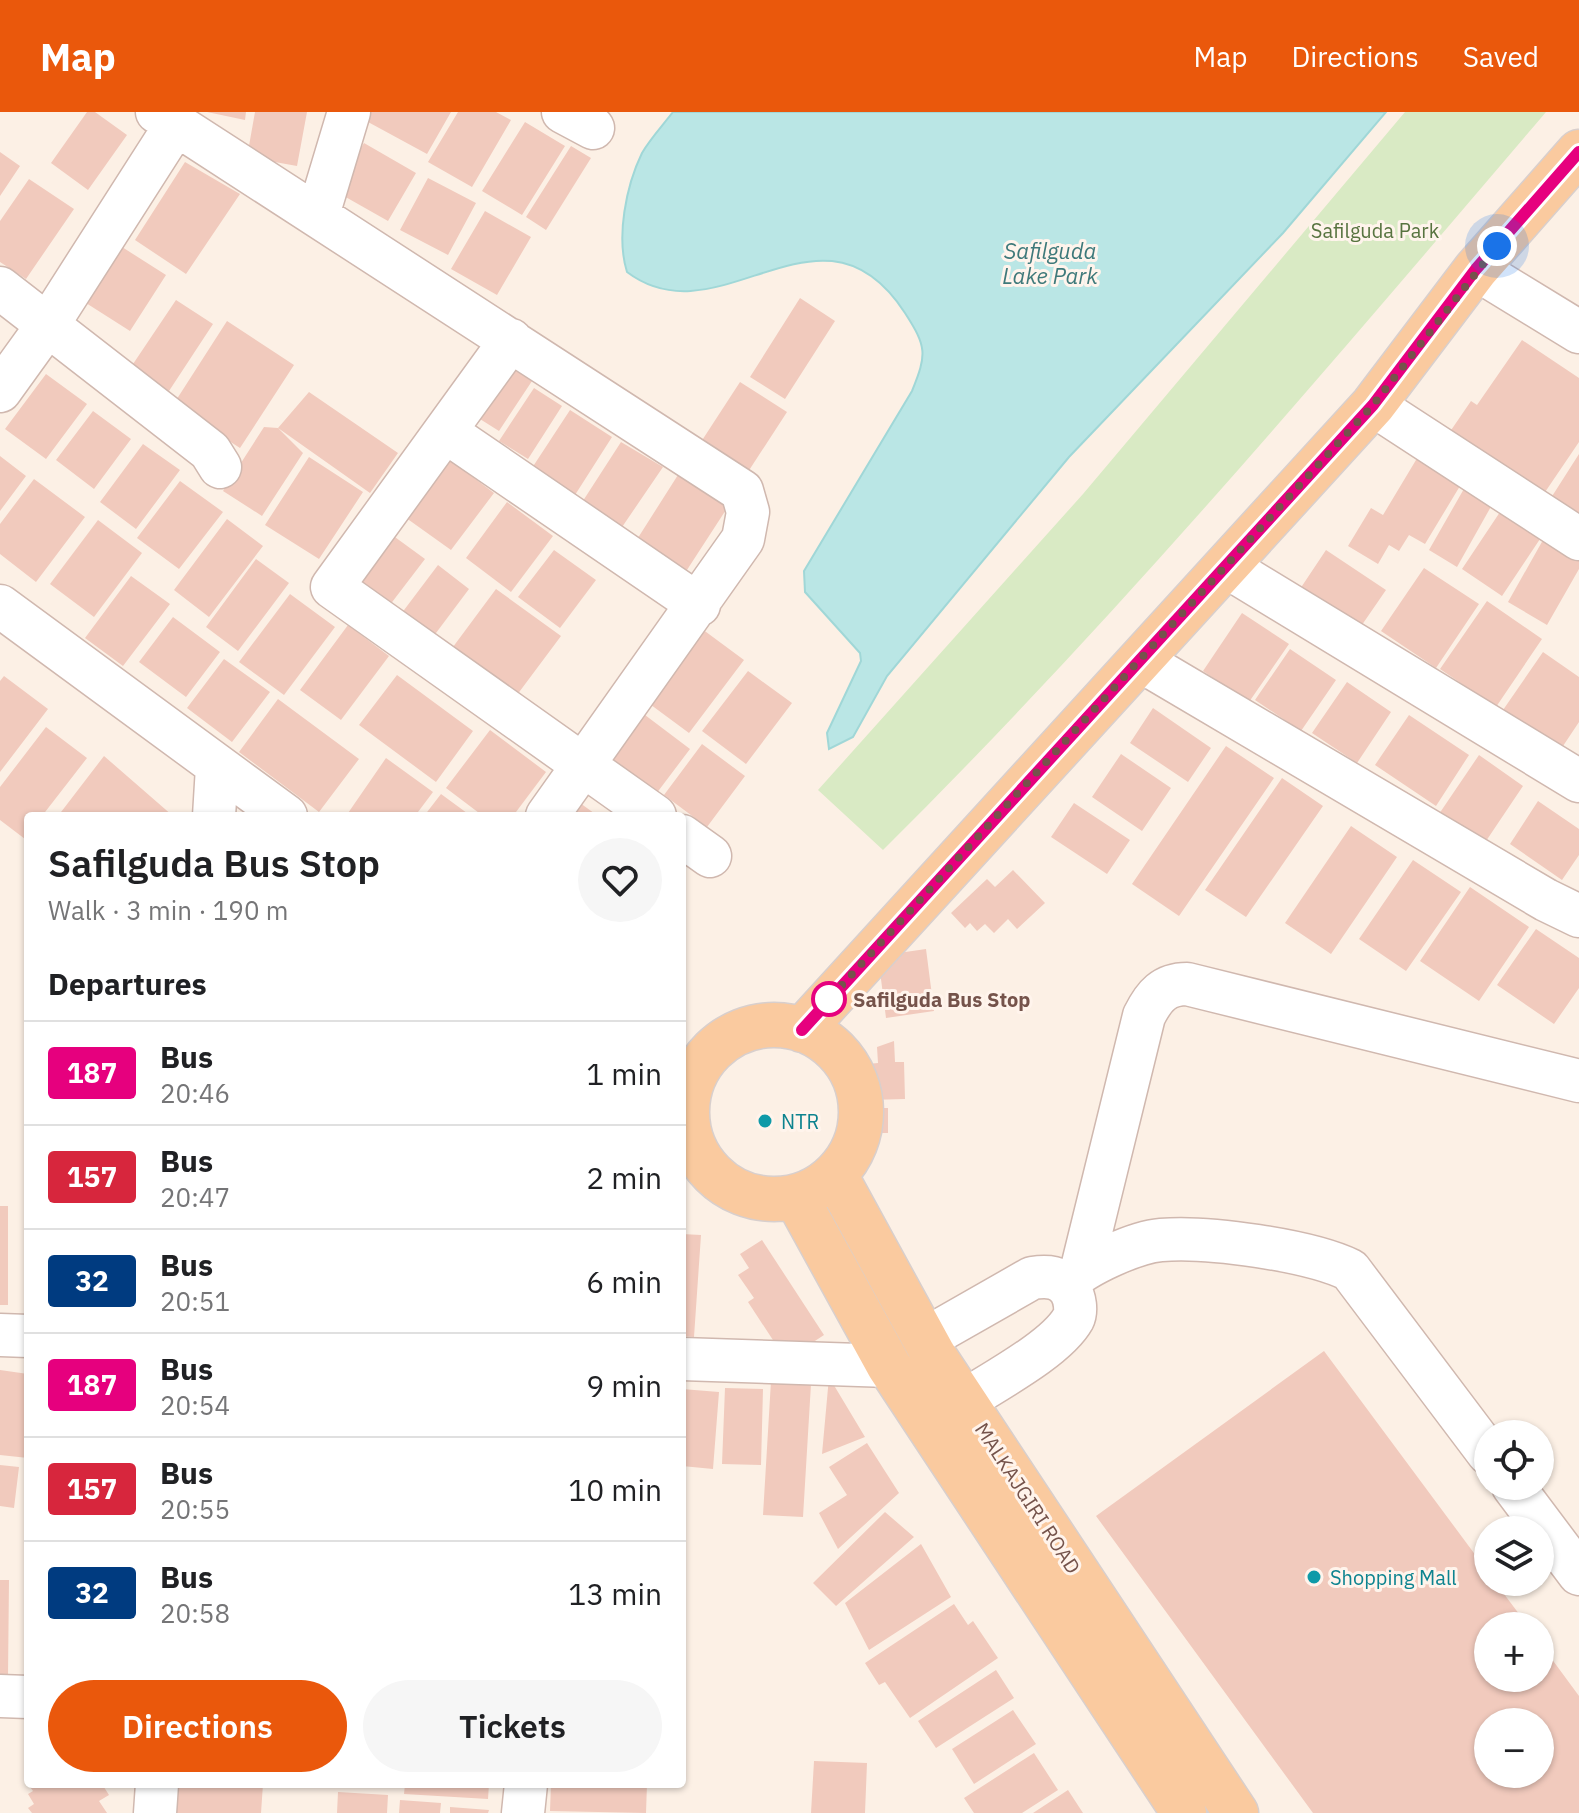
<!DOCTYPE html>
<html lang="en">
<head>
<meta charset="utf-8">
<style>
  body { margin:0; font-family:"IBM Plex Sans",sans-serif; background:#f6f6f6; color:#202124; height:100vh; display:flex; flex-direction:column; font-size:30px; white-space:nowrap }
  * { box-sizing:border-box; margin:0 }
  p { font-size:26px; color:#757577 }
  .icon { flex:none; width:44px; height:44px; fill:none; stroke:currentColor; stroke-width:2; stroke-linecap:round; stroke-linejoin:round }
  .map { position:relative; flex:1; overflow:hidden }
  .drawer { position:absolute; left:24px; top:700px; width:662px; height:976px; display:flex; flex-direction:column; background:#fff; border-radius:8px; box-shadow:0 2px 6px #0004 }
  .drawer>* { flex:none }
  .badge { padding:0 16px; border-radius:6px; font-size:28px; line-height:52px }
  .buttons { position:absolute; left:1474px; top:1308px; display:grid; gap:16px }
  .buttons a { display:grid; place-items:center; width:80px; height:80px; border-radius:50%; background:#fff; box-shadow:0 2px 6px #0004; font-size:40px }
  .you { position:absolute; width:40px; height:40px; margin:-20px; border:6px solid #fff; border-radius:50%; background:#1a73e8; box-shadow:0 0 0 12px #1a73e833 }
  .map>.badge { position:absolute; translate:-50% -50%; box-shadow:0 0 0 4px #fff }
  h2 { padding:0 24px; font-size:30px; line-height:72px }
  .round { display:grid; place-items:center; flex:none; width:84px; height:84px; border-radius:42px; background:#f6f6f6 }
  .overview { display:flex; align-items:center; justify-content:space-between; height:136px; padding:0 24px }
  h1 { font-size:38px; font-weight:600; line-height:60px }
  .action { display:flex; gap:16px; margin-top:auto; padding:16px 24px }
  .action a { flex:1; height:92px; border-radius:48px; background:#ea580c; color:#fff; font-size:32px; font-weight:600; line-height:92px; text-align:center }
  .action a+a { background:#f6f6f6; color:#202124 }
  ul { padding:0; list-style:none }
  li { display:flex; align-items:center; gap:24px; height:104px; padding:0 24px; border-top:2px solid #e0e0e0 }
  li div { flex:1 }
  li b { display:block; font-size:30px }
  li em { font-style:normal }
  li .badge { min-width:88px; font-weight:700; text-align:center }
  header { display:flex; align-items:center; gap:48px; box-sizing:border-box; height:112px; padding:0 40px; background:#ea580c; color:#fff }
  header strong { font-size:38px }
  nav { display:flex; gap:44px; margin-inline-start:auto; font-size:28px }
  .map>svg:first-child { display:block }
</style>
</head>
<body>
<header>
<strong>Map</strong>
<nav><a>Map</a><a>Directions</a><a>Saved</a></nav>
</header>
<div class="map">
<svg width="1579" height="1701" viewBox="0 0 1579 1701">
  <rect width="100%" height="100%" fill="#fcf0e5"/>
  <!-- green -->
  <path fill="#d9eac4" d="M1405,0h141c-215,252 -428,505 -663,738l-65,-60 265,-296z"/>
  <!-- water -->
  <path fill="#bae6e5" stroke="#a0d7d7" stroke-width="2" d="M673,0h713l-103,121 -214,224 -182,219 -34,61 -24,12 -2,-16 34,-72 -1,-8 -55,-61 -1,-21 108,-180c15,-37 15,-44 -7,-78 -84,-129 -184,30 -278,-41 -11,-35 -1,-86 15,-119 8,-14 21,-28 31,-41z"/>
  <!-- building -->
  <path fill="#f1cabd" fill-rule="evenodd" d="M87,0h8l32,23 -39,55 -37,-27z
    M207,0h39l-1,8z
    M255,0h52l-10,54 -50,-9z
    M359,0h92l-24,42 -70,-38z
    M458,0h38l15,8 -39,67 -44,-25z
    M525,10l40,24 -43,69 -40,-24z
    M364,31l52,30 -28,48 -53,-30z
    M571,34l20,12 -45,72 -20,-13z
    M0,40l20,14 -20,30z
    M185,50l55,32 -54,80 -51,-34z
    M428,66l48,25 -28,52 -48,-25z
    M29,67l45,30 -48,70 -26,-17v-41z
    M485,99l46,26 -34,58 -46,-26z
    M122,135l44,28 -36,56 -44,-28z
    M800,186l35,23 -50,78 -35,-22z
    M176,188l37,24 -44,67 -38,-24z
    M227,209l67,44 -54,83 -67,-43z
    M1522,228l57,38v64l-40,59 -94,-62 26,-38 6,4z
    M505,252l27,17 -33,50 -27,-17z
    M46,262l41,30 -41,55 -41,-30z
    M740,270l47,30 -41,63 -47,-30z
    M534,276l28,18 -34,53 -29,-18z
    M309,280l89,61 -28,40 -92,-65z
    M570,298l42,27 -37,58 -43,-27z
    M93,299l38,28 -37,50 -38,-29z
    M264,315l14,1 25,25 -41,63 -39,-25z
    M621,330l42,25 -45,66 -39,-26z
    M143,332l37,26 -44,59 -36,-27z
    M1579,342v66l-30,-19z
    M1419,343l44,26 -38,63 -16,-9 -10,16 -10,-6 -11,19 -30,-18 23,-38 12,7z
    M0,344l26,20 -26,35z
    M309,345l54,35 -44,67 -54,-34z
    M446,345l48,36 -43,57 -49,-35z
    M683,355l50,32 -48,74 -49,-32z
    M34,367l51,38 -49,65 -36,-28v-30z
    M180,369l43,31 -44,57 -42,-31z
    M1465,375l28,16 -36,64 -28,-17z
    M507,390l46,34 -42,56 -45,-34z
    M1500,400l40,27 -38,57 -40,-27z
    M227,407l36,27 -54,71 -35,-27z
    M98,408l44,33 -48,64 -44,-33z
    M388,420l37,27 -42,55 -37,-27z
    M1543,428l36,20v9l-32,56 -39,-23z
    M554,438l42,30 -36,48 -42,-31z
    M1326,438l60,40 -31,45 -59,-40z
    M256,447l33,24 -51,68 -32,-24z
    M438,453l31,24 -42,56 -32,-23z
    M1424,456l55,36 -43,64 -55,-37z
    M131,464l39,28 -47,62 -38,-28z
    M496,477l65,47 -47,63 -64,-48z
    M290,482l45,33 -51,68 -45,-33z
    M1487,489l55,38 -46,68 -56,-38z
    M1242,501l47,31 -40,58 -46,-31z
    M173,505l47,35 -34,45 -47,-35z
    M348,513l41,31 -48,64 -41,-30z
    M698,514l46,34 -55,73 -46,-34z
    M1290,537l46,31 -35,51 -46,-31z
    M1543,540l36,25v45l-18,27 -58,-39z
    M224,547l46,33 -38,50 -45,-34z
    M748,559l44,32 -46,61 -44,-33z
    M397,563l76,56 -37,51 -77,-57z
    M4,564l44,33 -48,63v-91z
    M1347,570l44,30 -34,51 -45,-30z
    M278,587l81,60 -40,53 -80,-60z
    M1153,596l58,40 -23,34 -58,-39z
    M645,603l45,34 -37,49 -45,-33z
    M1409,603l60,40 -33,51 -61,-41z
    M46,615l41,31 -45,58h-14l-3,23 -25,-19v-33z
    M490,618l56,42 -33,44h-30l-37,-28z
    M702,632l43,32 -38,51 -43,-32z
    M1226,634l48,32 -95,138 -47,-32z
    M1121,642l50,34 -29,43 -50,-34z
    M1479,643l44,31 -39,58 -45,-30z
    M104,644l69,60h-115z
    M386,646l47,34 -18,24h-69z
    M1282,666l41,28 -77,111 -41,-27z
    M441,682l30,22h-47z
    M1538,689l41,28v26l-17,25 -52,-36z
    M580,691l18,13h-27z
    M1074,691l56,37 -23,34 -56,-37z
    M1351,714l46,31 -66,97 -46,-31z
    M1413,748l48,32 -55,79 -47,-32z
    M1013,758l32,33 -28,26 -9,-10 -14,14 -9,-9 -8,7 -7,-8 -5,5 -14,-15 36,-34 8,8z
    M1470,775l59,40 -50,74 -59,-40z
    M1536,817l43,29v30l-25,36 -57,-39z
    M926,837l8,62 -48,7 -8,-62z
    M894,929l1,21h9l1,37 -36,1 -2,-36 11,-1 -1,-16z
    M867,996h21v25h-21z
    M0,1094h8v99h-8z
    M682,1122l19,1 -7,102 -12,-1z
    M762,1128l62,95 -38,25 -38,-58 6,-4 -16,-23 11,-7 -9,-14z
    M1324,1239l164,221v10h7l33,44h-40v52h52v-35l39,53v117h-266l-217,-297zM1488,1610h52v52h-52z
    M0,1258l28,4v84l-28,-3z
    M829,1265l36,60 -43,17z
    M771,1269l40,3 -8,133 -40,-2z
    M725,1276l38,1 -2,76 -39,-1z
    M682,1277l37,3 -6,77 -31,-3z
    M867,1331l32,50 -61,56 -19,-36 28,-18 -18,-28z
    M0,1353l19,2 -5,41 -14,-2z
    M885,1400l29,25 -78,69 -23,-23z
    M921,1432l30,53 -82,53 -24,-47z
    M0,1468h9l-1,95 -8,-1z
    M954,1492l14,21 5,-4 25,37 -88,60 -25,-36 -6,3 -14,-22z
    M996,1558l18,28 -78,50 -18,-27z
    M1013,1598l23,34 -62,40 -22,-35z
    M1034,1641l24,37 -36,23h-48l-10,-15z
    M814,1649l53,2 -2,50h-54z
    M28,1672h74l7,11 -10,6 8,12h-75l-4,-5 6,-4 -6,-10 5,-3z
    M170,1672h93l-2,29h-93z
    M405,1672h84l-1,15 -84,-5z
    M551,1672h96l-1,29 -96,-2z
    M1068,1678l15,23h-50z
    M338,1680l50,3 -1,18h-50z
    M400,1688l41,3 -1,10h-41z
    M450,1695l39,3 -1,3h-38z"/>
  <g fill="none" stroke-linecap="round" stroke-linejoin="round">
    <defs>
      <path id="minor" d="M157,0l585,379 6,21 -5,27 -196,277
        M563,0l30,16
        M318,103l31,-103
        M1476,157l103,63
        M0,176l210,163 10,16
        M511,228l-179,247 323,229
        M0,279l49,-68 126,-197
        M1373,293l206,134
        M446,320l253,173
        M1227,455l352,214
        M0,494l286,210
        M1141,549l405,239 33,16
        M214,704l3,-49
        M682,724l28,20
        M682,985l5,4
        M1082,1156l62,-252c10,-20 20,-32 43,-32l392,97
        M1067,1171c18,-18 69,-41 94,-43 46,-4 148,10 189,30l138,183
        M0,1223l28,1
        M925,1227l107,-61c15,-2 29,-2 38,12 5,8 7,21 3,29 -17,30 -80,63 -109,82
        M682,1247l207,7
        M1513,1374l66,88
        M0,1584l28,1
        M155,1701l2,-29
        M523,1701l3,-29"/>
      <path id="major" d="M687 1000a87 87 0 1 1 174 0a87 87 0 1 1-174 0Z
        M802,918l571,-625 103,-136 103,-117
        M835,1063l99,181 302,457
        M796,1085l93,169 295,447"/>
    </defs>
    <!-- minor casing -->
    <use href="#minor" stroke="#d0b8af" stroke-width="45"/>
    <!-- major casing -->
    <use href="#major" stroke="#d8cfcd" stroke-width="47"/>
    <!-- minor -->
    <use href="#minor" stroke="#fff" stroke-width="42"/>
    <!-- major -->
    <use href="#major" stroke="#faca9f" stroke-width="44"/>
  </g>
  <g fill="none" stroke-linecap="round" stroke-linejoin="round">
    <defs>
      <path id="line" d="M802,918l571,-625 103,-136 103,-117"/>
    </defs>
    <!-- line casing -->
    <use href="#line" stroke="#fff" stroke-width="18"/>
    <!-- line -->
    <use href="#line" stroke="#e6007e" stroke-width="12"/>
    <!-- walk -->
    <path stroke="#75534b" stroke-width="8" stroke-dasharray="0 14.4" d="M829,887l-8,9 552,-603 124,-159"/>
  </g>
  <!-- markers -->
  <circle fill="#fff" stroke="#e6007e" stroke-width="4" cx="829" cy="887" r="16"/>
  <g fill="#0f9aa8" stroke="#fff4ec" stroke-width="3">
    <circle cx="765" cy="1009" r="8"/>
    <circle cx="1314" cy="1465" r="8"/>
  </g>
  <g text-anchor="middle" dominant-baseline="central" stroke-width="6" stroke-linejoin="round" paint-order="stroke">
    <!-- park labels -->
    <g font-size="20" fill="#587440" stroke="#fff4ec">
      <text x="1375" y="118">Safilguda Park</text>
    </g>
    <!-- stop labels -->
    <g font-size="20" font-weight="bold" fill="#75534b" stroke="#fff4ec" text-anchor="start">
      <text x="853" y="887">Safilguda Bus Stop</text>
    </g>
    <!-- culture labels -->
    <g font-size="20" fill="#0d838f" stroke="#fff4ec" text-anchor="start">
      <text x="781" y="1009">NTR</text>
      <text x="1330" y="1465">Shopping Mall</text>
    </g>
    <!-- street labels -->
    <g font-size="20" fill="#75534b" stroke="#fff4ec">
      <text transform="translate(1028 1386) rotate(57)">MALKAJGIRI ROAD</text>
    </g>
    <!-- water labels -->
    <g font-size="22" font-style="italic" fill="#3e797a" stroke="#fff4ec">
      <text x="1050" y="138">Safilguda<tspan x="1050" dy="25">Lake Park</tspan></text>
    </g>
  </g>
</svg>
<div class="buttons">
<a><svg class="icon" aria-label="locate" viewBox="0 0 24 24"><circle cx="12" cy="12" r="6"/><path d="M12 2v4M12 18v4M2 12h4M18 12h4"/></svg></a>
<a><svg class="icon" aria-label="layers" viewBox="0 0 24 24"><path d="M12 4l9 5-9 5-9-5zM3 14l9 5 9-5"/></svg></a>
<a>+</a>
<a>−</a>
</div>
<div class="you" style="left:1497px;top:134px"></div>
<section class="drawer">
<div class="overview"><div><h1>Safilguda Bus Stop</h1><p>Walk · 3 min · 190 m</p></div><a class="round"><svg class="icon" aria-label="heart" viewBox="0 0 24 24"><path d="M12 20l-8-8c-3-5 5-10 8-4 3-6 11-1 8 4z"/></svg></a></div>
<h2>Departures</h2>
<ul>
<li><span class="badge" style="background:#e6007e;color:#fff">187</span><div><b>Bus</b><p>20:46</p></div><em>1 min</em></li>
<li><span class="badge" style="background:#d7263d;color:#fff">157</span><div><b>Bus</b><p>20:47</p></div><em>2 min</em></li>
<li><span class="badge" style="background:#003b80;color:#fff">32</span><div><b>Bus</b><p>20:51</p></div><em>6 min</em></li>
<li><span class="badge" style="background:#e6007e;color:#fff">187</span><div><b>Bus</b><p>20:54</p></div><em>9 min</em></li>
<li><span class="badge" style="background:#d7263d;color:#fff">157</span><div><b>Bus</b><p>20:55</p></div><em>10 min</em></li>
<li><span class="badge" style="background:#003b80;color:#fff">32</span><div><b>Bus</b><p>20:58</p></div><em>13 min</em></li>
</ul>
<div class="action"><a>Directions</a><a>Tickets</a></div>
</section>
</div>
</body>
</html>
